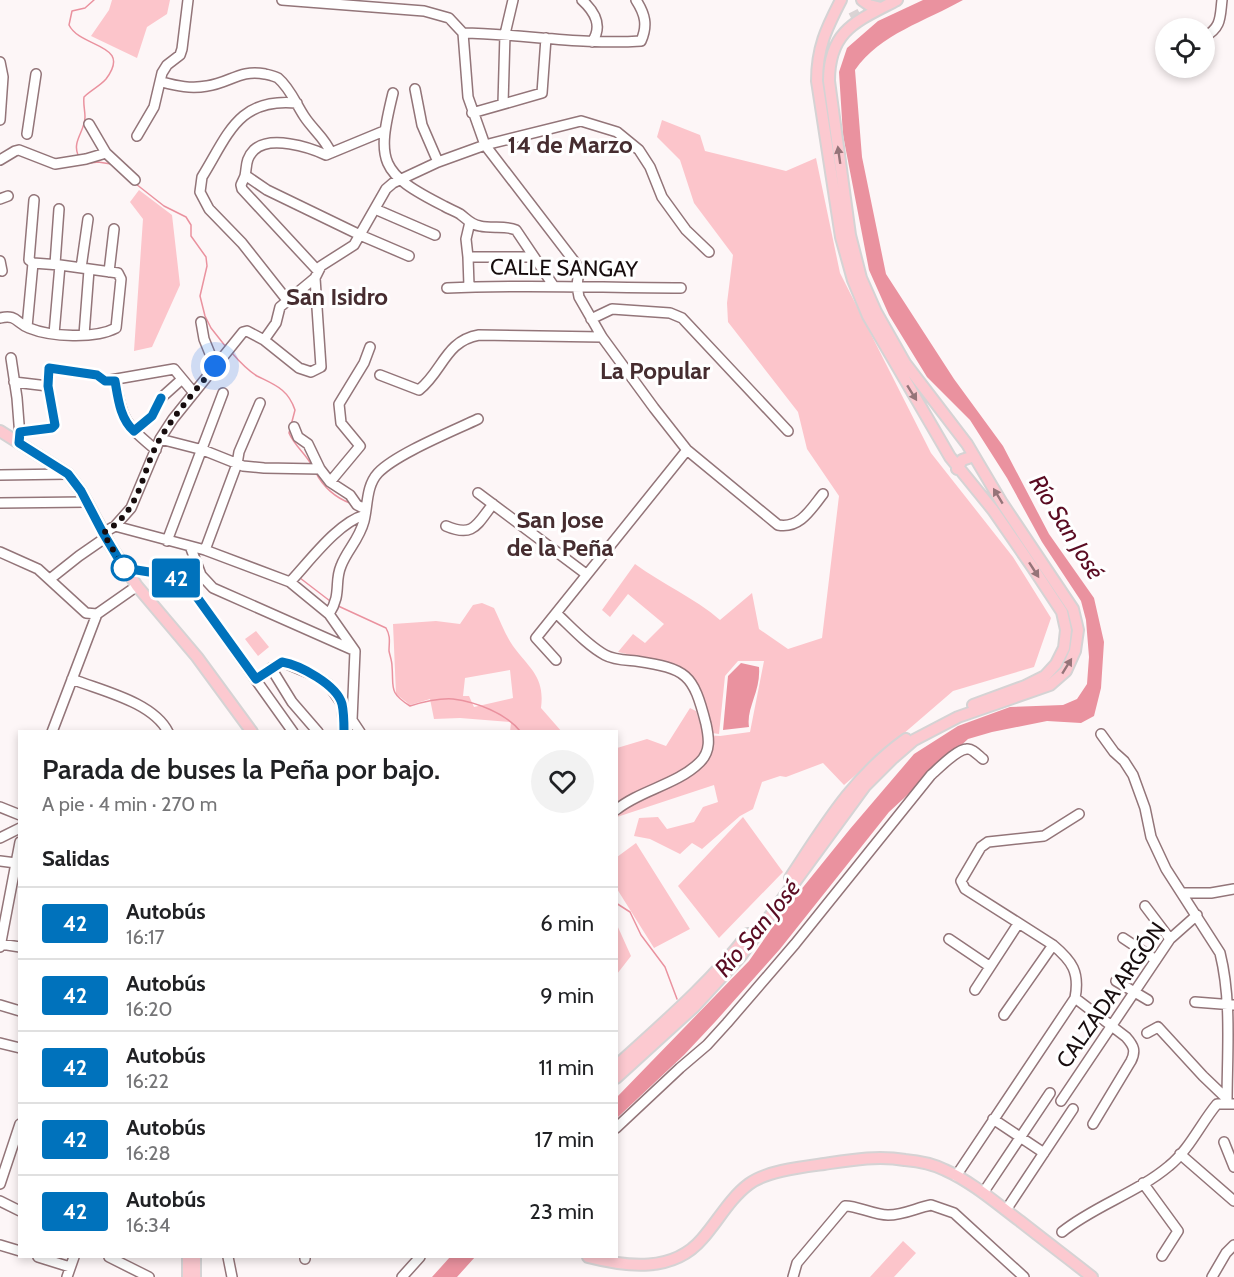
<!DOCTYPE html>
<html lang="es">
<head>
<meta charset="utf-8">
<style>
  body { margin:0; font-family:Cabin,sans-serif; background:#f2f2f2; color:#202124; height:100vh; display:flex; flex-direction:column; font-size:22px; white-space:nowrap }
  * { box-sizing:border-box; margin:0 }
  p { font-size:20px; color:#757577 }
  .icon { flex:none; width:33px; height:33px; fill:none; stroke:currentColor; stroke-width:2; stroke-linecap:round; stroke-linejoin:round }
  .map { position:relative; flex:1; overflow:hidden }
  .drawer { position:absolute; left:18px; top:730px; width:600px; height:528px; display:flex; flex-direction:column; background:#fff; border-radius:0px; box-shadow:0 3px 9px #0003 }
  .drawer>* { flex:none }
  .badge { padding:0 12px; border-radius:4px; font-size:21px; line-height:39px }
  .buttons { position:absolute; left:1155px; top:18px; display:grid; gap:12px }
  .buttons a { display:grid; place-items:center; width:60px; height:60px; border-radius:50%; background:#fff; box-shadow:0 3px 9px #0003; font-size:30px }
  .you { position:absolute; width:30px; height:30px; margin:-15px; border:4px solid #fff; border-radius:50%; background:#1a73e8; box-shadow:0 0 0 9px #1a73e833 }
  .map>.badge { position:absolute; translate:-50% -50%; box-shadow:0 0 0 3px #fff }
  h2 { padding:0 24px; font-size:22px; line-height:54px }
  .round { display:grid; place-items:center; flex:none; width:63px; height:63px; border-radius:32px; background:#f2f2f2 }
  .summary { display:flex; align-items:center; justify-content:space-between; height:102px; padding:0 24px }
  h1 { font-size:28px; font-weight:600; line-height:45px }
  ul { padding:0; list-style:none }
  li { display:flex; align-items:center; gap:18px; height:72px; padding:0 24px; border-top:2px solid #e0e0e0 }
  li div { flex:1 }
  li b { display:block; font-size:22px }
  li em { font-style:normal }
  li .badge { min-width:66px; font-weight:700; text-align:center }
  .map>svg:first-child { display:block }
</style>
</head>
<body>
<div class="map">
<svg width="1234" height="1277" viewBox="0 0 1234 1277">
  <rect width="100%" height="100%" fill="#fdf6f7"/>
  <!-- green -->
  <path fill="#fcc5cb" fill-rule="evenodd" d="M112,0h58l-3,14 -20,13 -10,31 -46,-22 18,-26z
    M662,120l38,15 5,16 81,20 30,-13 24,115 91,180 82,104 38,61 -17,49 -81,24 -109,94 -21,-22 -37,14 -6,-1 -18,6 -9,27 -13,7 -38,33 -10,-6 -12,11 -30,-15 -16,-3 5,-18 19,-1 9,12 27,-7 9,-15 15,-5 -4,-17 -97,32v-69l30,-9 19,7 24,-38 6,3 8,24 16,1 30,-4 14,-71h-26l-13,15 -6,58 -7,-1 -12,-43 -18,-17 -16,-10 -48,-11 15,-18 12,9 19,-19 -36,-30 -18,23 -8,-7 33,-46c27,20 60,34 85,56l32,-27 7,36 29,20 34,-11 17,-142 -32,-47 -9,-37 -70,-90 -1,-19 6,-48 -39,-52 -14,-43 -23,-23z
    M139,190l33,25 8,70 -28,62 -18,4 9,-132 -13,-17z
    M482,603l12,5c6,12 11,27 19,38 17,23 32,31 28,62l21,24h-52l1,-10 -51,-4 -26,1 -4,-20 -20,6 -14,-11 -3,-70 43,-3 24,3 13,-19zM510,670l3,28 -39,9 -5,-11h-6l2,-18z
    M256,631l13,16 -11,9 -13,-17z
    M743,817l40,55 -64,66 -41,-52z
    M636,843l54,86 -36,19 -37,-59v-32z
    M617,925l14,31 -14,18h-1z
    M903,1241l13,12 -22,24h-24z"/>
  <!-- water -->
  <path fill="#ea929f" d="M923,0h40c-37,21 -83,34 -108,70l7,87 24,117 68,105 49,67 46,88 45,64 10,44 -3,46 -7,28 -13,7 -34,-2 -55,11 -24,7 -79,73 -109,137 -65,73 -31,33 -67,63v-21l132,-136 34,-49 67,-83 64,-75 44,-28 52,-19 53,-2 14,-6 10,-15 2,-27 -3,-37 -5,-19 -39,-59 -35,-64 -37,-58 -43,-43 -38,-62 -20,-45 -26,-135 -4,-63 8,-24 31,-27z
    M741,663l18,4c2,24 -13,41 -10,60l-26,3 5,-54z
    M450,1257h25l-18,20h-25z"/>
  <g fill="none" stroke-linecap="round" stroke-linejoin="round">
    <!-- stream -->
    <path stroke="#ea929f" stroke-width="1.5" d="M78,155c-6,-14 7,-24 7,-38 0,-7 -2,-13 -1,-20 7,-7 16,-11 22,-18 27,-36 -25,-30 -37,-54l3,-14 13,-3 9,-8
      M83,164l15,-2 13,2
      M136,184l28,22 22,11 5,8v11l15,21 1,9 -7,30 5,20 6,12 15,19
      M232,353c7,8 15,17 25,23 18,9 31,13 38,34l-6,23c5,12 15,19 22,31
      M316,473c7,14 20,25 34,30
      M300,578l30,23
      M336,605l50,23c5,9 3,14 3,23 1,5 3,10 3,15 2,22 -4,26 18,40 13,-4 29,-8 43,-7 23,3 53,14 68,33
      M616,903l14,9 11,23 24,32 12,32"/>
    <!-- major-tunnel -->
    <path stroke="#dad3d4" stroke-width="10" stroke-dasharray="10 5" stroke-linecap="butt" d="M851,18l32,-17"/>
    <defs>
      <path id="minor" d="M282,0l142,11 25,7 14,15 5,64 17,48 89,116 5,8 -2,17 2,11 23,40 52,71 33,42 91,75c22,4 33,-16 45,-31
        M582,0c13,12 21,26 10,42
        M463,33c60,1 119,12 178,8 7,-16 4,-27 -5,-41
        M1204,37c18,-9 16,-21 18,-37
        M0,62l3,15 -3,43
        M162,82c15,4 29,7 45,4 23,-3 33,-17 58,-12 4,1 9,2 13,4 12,10 18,26 26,38 9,14 21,22 27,37
        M415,89l7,36 16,37
        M393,93c-17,69 -14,80 51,113 5,3 11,5 16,8 7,5 11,11 20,12 12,3 25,-1 36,4l37,55
        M503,104l2,-70 8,-34
        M472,113l70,-20 4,-55
        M89,124l17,29
        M27,134l9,-60
        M137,136l17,-29 8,-34 5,-8 13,-10 2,-6 6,-49
        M0,160l15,-9 4,-1 36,14 31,-5 20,-6 29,27
        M245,177h3l19,13 93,45 49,21
        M0,199l8,-3
        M375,209l60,26
        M468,257l-2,-18 4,-17
        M0,261l2,10
        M55,264l4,-55
        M81,268l7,-49
        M318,271l-76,-82 -1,-4c1,-3 3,-6 4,-9 2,-9 0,-17 9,-26 16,-15 55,-3 72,5l58,-24
        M109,272l5,-43
        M469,286l-1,-29h65
        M447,288c78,-4 156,0 234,0
        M287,300l-45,-57 -33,-34 -9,-17 2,-15c26,-42 36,-80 95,-74
        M0,318c17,-4 16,5 29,10 22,9 66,11 87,0l5,-49 -3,-6 -58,-8 -27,-2
        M591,319l21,-10 58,4 12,5 106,113
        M201,322l3,17 11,27
        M27,327l6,-64 -4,-3 5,-60
        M54,334l6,-69
        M84,335l5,-65
        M264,340l12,-17 4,-16 35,-29
        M11,358l6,40 3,39
        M380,375l39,15c24,-19 26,-49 60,-55l123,2
        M115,380c8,41 9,43 41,70
        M14,382l34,4
        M294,427l4,10 10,7 12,25 10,13 20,13 7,10 8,4
        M134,431l18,-15 9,-18 20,-18
        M20,432l32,-4 3,-3 -7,-39 1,-18 48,7 8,6 69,-12 20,24
        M160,439l43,11 40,16 21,2 56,1
        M0,475l68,-1
        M330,482l30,-36 -19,-23 -2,-19 25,-41 6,-16
        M478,493l108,81
        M0,503l86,-1
        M115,526l90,24 85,32 39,32 26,37 -3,69 -6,12
        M446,526c28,12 31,-2 47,-22
        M103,533l12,-7 16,-18 29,-69 13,-20 70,-87 4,-1 17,9 35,28 12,4 10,-5 -6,-89 6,-12 33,-21 32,-56 7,-6 45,-21 47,-17 96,-24 36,11 22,18 11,17 12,30 24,33 23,22
        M167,541l56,-148
        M190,546l11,29 12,13 140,62
        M205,550l32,-86 2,-12 21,-49
        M0,552l38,17 48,44 11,1 40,-28
        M125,568l42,7 19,7 107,150
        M50,579l29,-23 26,-18
        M290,582c19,-20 48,-60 75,-67
        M556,613c15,14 31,32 49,42 9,5 21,5 31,6 51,8 57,12 70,63 3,14 5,27 -6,38 -23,23 -60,28 -84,48
        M329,614c13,-20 5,-32 12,-48 6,-16 18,-26 23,-45 4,-16 2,-35 14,-48 18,-19 75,-42 100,-54
        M556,660l-20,-22 151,-188
        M271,668l21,34 26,30
        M72,679c30,12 81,23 96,53
        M256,679l26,-17 36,15 10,7 14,20 2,28
        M352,720l8,12
        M52,732l45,-118
        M1101,734l13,18 10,9 9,14 12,33 6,29 15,32 54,84c12,48 7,101 7,150
        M0,807l20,8
        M0,838l20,-10
        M0,861l16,2
        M1183,893h28l23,-4
        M1145,906l25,33
        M1123,938l33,22
        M949,939l40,27
        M0,944l20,3
        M0,947l20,-105
        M1116,981l32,19
        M975,990l43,-66
        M1075,998l51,39c8,9 10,14 5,24l-38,63
        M1195,1002l39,3
        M0,1005l20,6
        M1004,1015l49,-70
        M1147,1033l11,-6 45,49 24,23
        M0,1043l20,5
        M1061,1101l109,-162 27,-24
        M993,1119l51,34
        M616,1128l64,-60 27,-23 20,-22 68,-79 136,-169c7,-6 26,-26 36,-26 5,-1 12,7 16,10
        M1224,1142l10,25
        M1180,1154l54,47
        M956,1176l119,-178c5,-26 -3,-37 -22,-53l-88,-56 -4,-8 20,-34 7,-5 56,-6 35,-22
        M1143,1183l35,48 -16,25
        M0,1184l20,-60
        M983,1193l67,-100
        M0,1201l20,10
        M1006,1210l67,-101
        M1062,1232c32,-26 75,-39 107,-66 20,-16 32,-43 48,-62h17
        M0,1245l20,6
        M38,1257l32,10
        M109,1257l40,20
        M228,1257l4,20
        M305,1257v2
        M67,1277l7,-20
        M402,1277l18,-20
        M793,1277l4,-14 48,-57c10,-1 29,9 43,9 16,0 28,-7 43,-10l23,8 70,64
        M1212,1277l14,-24 8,-8"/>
      <path id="major" d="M841,0c-15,29 -24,48 -24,81l24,156 12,43 15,36 82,141 43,53 40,58 29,44 4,18 -2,18 -8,16 -11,12 -20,10 -52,19
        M862,0l7,5 12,3
        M0,431l68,43 13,17 29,54 27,41 60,71 55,75
        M957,469l5,-9 12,-4
        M790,878c35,-53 63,-101 116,-139
        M616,1066c46,-42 94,-83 132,-132
        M616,1078l78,-71 46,-50 125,-171 27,-27 22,-19 44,-23 92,-32 16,-14 9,-20 3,-21 -5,-21 -71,-106 -35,-59 -62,-81 -29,-51 -15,-34 -11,-43 -21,-154c0,-51 28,-60 68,-81
        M188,1257v20
        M588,1257c39,10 85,16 114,-18 16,-18 28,-41 47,-55 17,-13 53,-17 75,-20 26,-4 54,-9 81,-4 12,1 28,4 40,10 27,12 51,33 75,51 24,19 48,37 72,56
        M195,1277v-20"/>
    </defs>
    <!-- minor casing -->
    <use href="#minor" stroke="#937579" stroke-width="12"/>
    <!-- major casing -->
    <use href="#major" stroke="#d5d3d4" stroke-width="14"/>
    <!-- minor -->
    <use href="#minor" stroke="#fff" stroke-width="9"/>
    <!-- major -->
    <use href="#major" stroke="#fcc9d0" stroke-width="10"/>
  </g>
  <!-- one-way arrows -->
  <defs><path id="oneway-solid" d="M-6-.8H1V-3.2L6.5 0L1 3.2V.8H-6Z" transform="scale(1.5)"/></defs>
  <g fill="#957479">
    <use href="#oneway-solid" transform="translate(839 155) rotate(-98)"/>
    <use href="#oneway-solid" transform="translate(912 393) rotate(58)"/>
    <use href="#oneway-solid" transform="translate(998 496) rotate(-121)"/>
    <use href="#oneway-solid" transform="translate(1034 570) rotate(57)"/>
    <use href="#oneway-solid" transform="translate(1067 666) rotate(-58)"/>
  </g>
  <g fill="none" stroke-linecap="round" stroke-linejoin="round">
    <defs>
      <path id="line" d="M161,398l-9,18 -18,15c-14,-12 -16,-33 -19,-50h-10l-8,-6 -48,-7 -1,18 7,39 -3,3 -32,4 -1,11 49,31 13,17 22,42 21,35 44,7 18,7 70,97 26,-17c18,3 55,23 60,42 2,9 2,19 2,28"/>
    </defs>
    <!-- line casing -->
    <use href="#line" stroke="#fff" stroke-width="14"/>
    <!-- line -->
    <use href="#line" stroke="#0072bc" stroke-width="9"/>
    <!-- walk -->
    <path stroke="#170d0e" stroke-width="6" stroke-dasharray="0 10.8" d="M124,568l-21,-35c40,-23 37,-61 58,-96 16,-26 36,-48 54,-71"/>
  </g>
  <!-- markers -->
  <circle fill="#fff" stroke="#0072bc" stroke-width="3" cx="124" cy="568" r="12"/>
  <g text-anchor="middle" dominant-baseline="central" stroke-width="6" stroke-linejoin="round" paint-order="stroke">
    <!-- street labels -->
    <g font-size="22" fill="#170d0e" stroke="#fff">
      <text transform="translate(564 268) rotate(1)">CALLE SANGAY</text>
      <text transform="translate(1111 995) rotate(-55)">CALZADA ARGÓN</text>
    </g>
    <!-- neighbourhood labels -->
    <g font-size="24" font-weight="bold" fill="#462d30" stroke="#fff">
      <text x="570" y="144">14 de Marzo</text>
      <text x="337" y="296">San Isidro</text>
      <text x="655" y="370">La Popular</text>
      <text x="560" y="519">San Jose<tspan x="560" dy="28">de la Peña</tspan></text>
    </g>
    <!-- water labels -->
    <g font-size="24" font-style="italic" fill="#5a0b22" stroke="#fff">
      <text transform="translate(1067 527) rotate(58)">Río San José</text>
      <text transform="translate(757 928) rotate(-50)">Río San José</text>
    </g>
  </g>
</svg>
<div class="buttons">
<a><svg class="icon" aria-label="locate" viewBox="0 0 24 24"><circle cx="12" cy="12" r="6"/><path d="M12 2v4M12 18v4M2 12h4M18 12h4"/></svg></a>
</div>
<div class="you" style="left:215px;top:366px"></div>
<b class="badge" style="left:176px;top:578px;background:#0072bc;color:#fff">42</b>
<section class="drawer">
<div class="summary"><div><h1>Parada de buses la Peña por bajo.</h1><p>A pie · 4 min · 270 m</p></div><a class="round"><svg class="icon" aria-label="heart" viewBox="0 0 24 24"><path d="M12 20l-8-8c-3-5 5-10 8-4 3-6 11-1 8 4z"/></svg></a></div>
<h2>Salidas</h2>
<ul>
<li><span class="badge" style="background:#0072bc;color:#fff">42</span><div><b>Autobús</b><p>16:17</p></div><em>6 min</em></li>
<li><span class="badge" style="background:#0072bc;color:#fff">42</span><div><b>Autobús</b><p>16:20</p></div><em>9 min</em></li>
<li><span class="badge" style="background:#0072bc;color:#fff">42</span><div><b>Autobús</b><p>16:22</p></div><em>11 min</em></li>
<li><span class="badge" style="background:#0072bc;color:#fff">42</span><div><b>Autobús</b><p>16:28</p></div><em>17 min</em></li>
<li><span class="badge" style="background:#0072bc;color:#fff">42</span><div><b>Autobús</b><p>16:34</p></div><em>23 min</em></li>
</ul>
</section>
</div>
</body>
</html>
